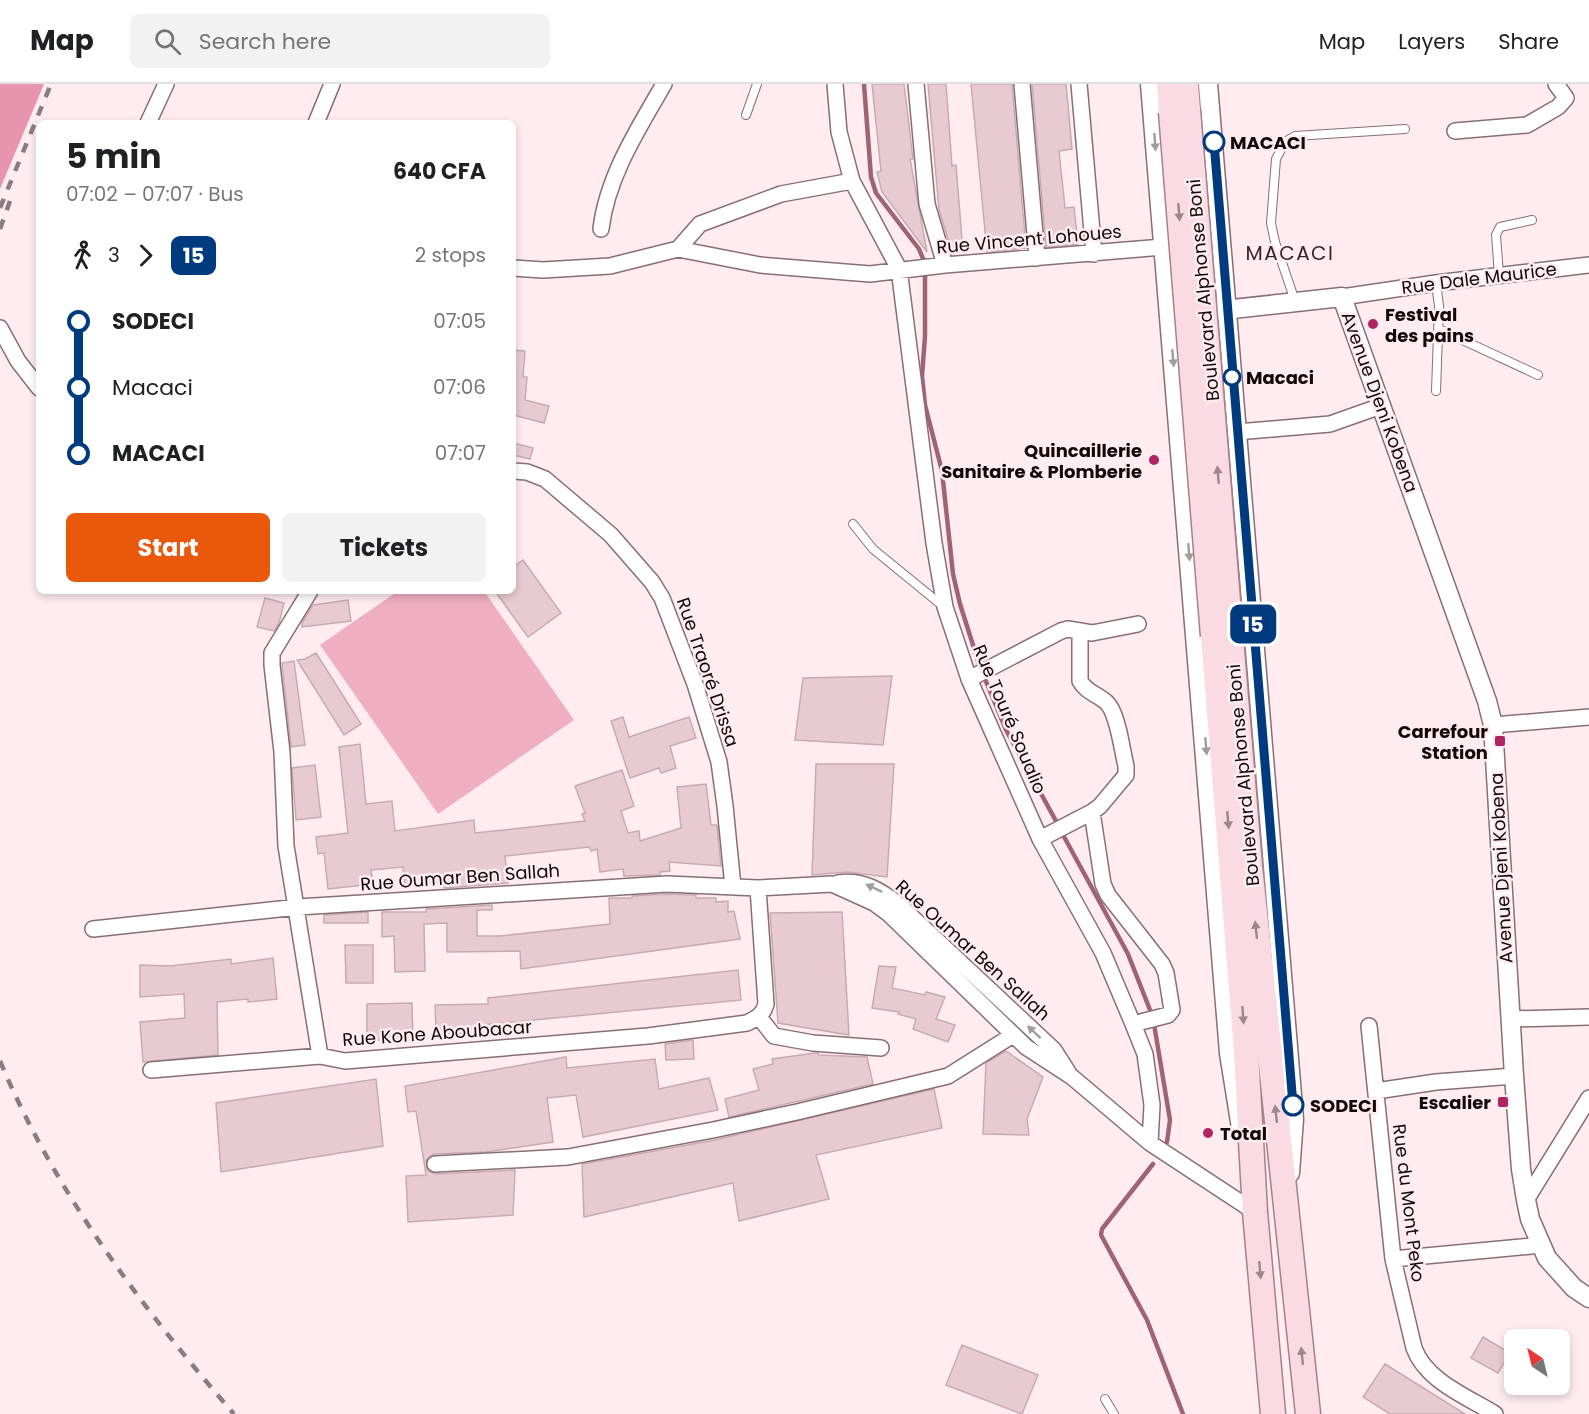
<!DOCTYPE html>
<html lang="en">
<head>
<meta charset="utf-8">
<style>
  body { margin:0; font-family:Poppins,sans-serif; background:#f2f2f2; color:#202124; height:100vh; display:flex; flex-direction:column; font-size:22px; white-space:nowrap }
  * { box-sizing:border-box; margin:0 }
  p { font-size:20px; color:#757577 }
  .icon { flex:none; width:33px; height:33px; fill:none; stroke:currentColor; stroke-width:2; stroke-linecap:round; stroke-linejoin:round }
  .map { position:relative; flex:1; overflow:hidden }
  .details { position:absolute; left:36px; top:36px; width:480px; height:474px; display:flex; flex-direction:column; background:#fff; border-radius:9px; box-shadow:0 3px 9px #0003 }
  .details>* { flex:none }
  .badge { padding:0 12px; border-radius:9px; font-size:21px; line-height:39px }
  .needle { width:39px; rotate:325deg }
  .fabs { position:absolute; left:1504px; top:1245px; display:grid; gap:12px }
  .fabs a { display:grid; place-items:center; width:66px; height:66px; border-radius:9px; background:#fff; box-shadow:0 3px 9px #0003; font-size:30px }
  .map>.badge { position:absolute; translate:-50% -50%; box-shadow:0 0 0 3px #fff }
  .legs { display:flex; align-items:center; gap:9px; height:66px; padding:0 30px; font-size:20px }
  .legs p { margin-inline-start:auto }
  .head { display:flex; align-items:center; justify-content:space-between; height:102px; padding:0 30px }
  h1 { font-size:33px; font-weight:700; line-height:45px }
  .button { display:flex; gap:12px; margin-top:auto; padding:12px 30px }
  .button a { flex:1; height:69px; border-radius:9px; background:#ea580c; color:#fff; font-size:24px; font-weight:700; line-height:69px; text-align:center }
  .button a+a { background:#f2f2f2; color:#202124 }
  ul { padding:0 30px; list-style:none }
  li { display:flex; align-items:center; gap:21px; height:66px; font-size:22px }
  li i { display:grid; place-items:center; width:9px; height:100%; margin:0 8px; background:currentColor }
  li i::after { content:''; width:15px; height:15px; margin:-8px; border:4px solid; border-radius:50%; background:#fff }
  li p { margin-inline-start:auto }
  li:first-child i { background:linear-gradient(#0000 50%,currentColor 0) }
  li:last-child i { background:linear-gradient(currentColor 50%,#0000 0) }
  header { display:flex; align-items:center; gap:36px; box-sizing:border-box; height:84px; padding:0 30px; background:#fff; border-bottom:2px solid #e0e0e0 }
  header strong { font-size:28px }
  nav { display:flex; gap:33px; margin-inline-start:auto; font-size:21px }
  .search { width:420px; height:54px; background:#f2f2f2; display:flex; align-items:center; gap:15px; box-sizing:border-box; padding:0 21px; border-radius:9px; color:#757577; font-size:22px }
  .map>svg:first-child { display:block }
</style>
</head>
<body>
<header>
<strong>Map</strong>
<div class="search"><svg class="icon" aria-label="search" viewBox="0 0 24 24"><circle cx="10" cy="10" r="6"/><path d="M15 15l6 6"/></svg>Search here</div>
<nav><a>Map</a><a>Layers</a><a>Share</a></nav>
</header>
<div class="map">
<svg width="1589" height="1330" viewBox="0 0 1589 1330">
  <rect width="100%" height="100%" fill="#feecf1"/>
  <!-- green -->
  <path fill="#efafc1" d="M398,507h86l90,129 -136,94 -118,-169z"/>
  <!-- forest -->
  <path fill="#e994ae" d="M0,0h44l-44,105z"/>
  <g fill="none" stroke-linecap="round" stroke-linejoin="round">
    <!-- stream -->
    <path stroke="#a06375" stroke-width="4.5" d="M864,0l7,93 5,16 43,56 5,12
      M925,187v65l-3,40 3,29 17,66 11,103 7,30 19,60
      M985,595l21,51 50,91
      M1062,749l66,121 24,61
      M1154,940l16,96 -3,22
      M1153,1080l-51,65 -1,6 46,85 36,94"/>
  </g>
  <!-- building -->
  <path fill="#e8cbd2" stroke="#c7abb2" stroke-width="1.5" d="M872,0h32l9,75h-3l17,93 -45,-60 -5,-20 4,-1z
    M928,0h18l6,82 4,-1 7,87 -11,1 -13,-44z
    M971,0h41l14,164 -39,4z
    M1032,0h34l6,65 -13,2 6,57 9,-1 4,37 -32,3z
    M513,266l12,1 -2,26h4l-2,23 24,6 -5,17 -31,-8z
    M513,359l20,5 -3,11 -17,-4z
    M523,476l38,53 -33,24 -33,-46h18v-24z
    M265,514l19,5 -5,20 -5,8 -17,-4z
    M348,516l3,21 -49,6v-4l11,-18z
    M316,569l45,71 -17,11 -47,-75 8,-1z
    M294,577l11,84 -14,2 -9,-84z
    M892,592l-9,69 -88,-5 8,-62z
    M623,633l6,20 60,-20 7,21 -26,8 6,22 -15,5 -2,-5 -29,10 -19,-57z
    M360,660l6,60 26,-3 3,30 79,-11 1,13 110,-12 -3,-7 3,-1 -10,-27 47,-16 12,36 -13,5 7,22 11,-2 1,10 41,-13 -4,-41 29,-3 5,41h6l4,41 -52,-4 1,9 -10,1v3l-36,1 -1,-7 -23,3 -3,-23 -6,2 -2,-4 -84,9 3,27 -64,5 -1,-6 -38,4 -2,-19 -32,3 2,14 -45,5 -4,-36 -6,1 -2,-17 32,-4 -9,-86z
    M816,680h78l-7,113 -40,-5 -35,3z
    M315,681l6,52 -25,3 -4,-52z
    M667,810l29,1v3h20v4l12,-1v11l6,-1 6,28 -219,30 -1,-18 -73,1v-29l-23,1 1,47 -30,1 -1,-36 -12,1v-25h44v-3l66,-4v5h-15v26h23l110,-12 -1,-26h23v-2z
    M368,828v11h-44v-8z
    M842,828l7,123 -71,-12 -8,-110z
    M345,861h28v38h-27z
    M273,874l4,41 -29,3v-3l-31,3 1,53 -75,7 -3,-40 45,-4 -1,-24 -44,3v-32l30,1 61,-7v5z
    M879,882l17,1 -4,21 33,7 1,-3 19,5 -9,22 19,6 -7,17 -35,-13 3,-10 -18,-5 1,-2 -27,-4z
    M738,886l3,30 -259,25v8l-46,1 -1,-29 53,-1v-6z
    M412,919l1,37h-46v-36z
    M693,956l1,19 -28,1 -1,-16z
    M1006,967l37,26 -16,42 2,16 -46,-1 3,-71z
    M815,969h3l1,2 48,2 6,27 -144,33 -4,-18 34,-9 -6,-21 20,-5 -1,-5z
    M566,973l1,11 88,-9 4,30 50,-11 9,32 -135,27 -7,-42 -29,3 6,44 -67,10 -52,2 -8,6 1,10 8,4 80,-4 -2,45 -105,7 -2,-46 20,-1 -10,-64 -8,1 -3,-26z
    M376,995l7,67 -162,26 -5,-69z
    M934,1005l8,39 -126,27 13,44 -90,22 -6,-38 -149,34 -2,-53 133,-24z
    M1483,1253l27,16 -12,20 -27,-15z
    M962,1261l76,30 -16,39 -76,-29z
    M1385,1280l80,50h-75l-27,-17z"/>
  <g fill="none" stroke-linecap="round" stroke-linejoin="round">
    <defs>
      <path id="service" d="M746,31l11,-31
        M1499,191l-3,-40 4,-8 32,-7
        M1295,217l-20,-59 -4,-19 5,-64 9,-17 10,-6 110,-7
        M1439,245l99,46
        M1436,307l3,-85 -3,-23
        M853,440l20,25 71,58
        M1105,1315l9,15"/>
      <path id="minor" d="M835,0l4,48 13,49 47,88 35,274 11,64 24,72 71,160 63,114 30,71 12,30 7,51 -2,38
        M916,0l11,120 18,61
        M1022,0l15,174
        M1079,0l15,170
        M148,39l18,-39
        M316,39l16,-39
        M1455,47l72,-6 31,-18 8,-9 -10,-14
        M601,145c6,-52 37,-100 63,-145
        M678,165l82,16 110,9 75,-9 218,-18
        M513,184l30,2 67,-4 68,-17 22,-25 81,-30 71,-13
        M1342,213l94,-14 153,-18
        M0,244l18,33 21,27
        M1237,348l93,-8 51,-18
        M513,387l14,1 18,7 66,56 41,47 10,16 33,86 24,78 6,44 8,81
        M310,507l-38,62v12l10,87 4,94 34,210 25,5 303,-25 99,-13c10,-5 16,-8 19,-19l-8,-116
        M969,595l92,-48 7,-2 24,4 46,-9
        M1493,641l96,-8
        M1092,728l11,72 5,11 54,69 4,9 6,37 -4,5 -35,9
        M1040,755l52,-27 8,-6 26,-31v-9c-4,-15 -8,-54 -20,-64 -9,-8 -20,-10 -26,-21v-48
        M838,799c24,-4 42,7 61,22l155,145 14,22
        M93,845l205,-22 369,-23 91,4 74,-4 42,19 15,11 137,133 46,30 78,66 105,69
        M759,933l15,19 39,7 68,5
        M1510,935l79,-2
        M1369,942l24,233 21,89c12,33 52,48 81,66
        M151,986l169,-14
        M1376,1007l60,-9 78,-6
        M435,1080l133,-7 145,-27 84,-18 151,-36 65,-41
        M1526,1116l63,-102
        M1393,1175l149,-14"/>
      <path id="tertiary" d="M1150,0l79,969 12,75
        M1208,0l86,1035 -4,54
        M1169,232l173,-19 145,404 6,24 21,351 7,93 5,31 4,19 17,39 27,30 15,10"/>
      <path id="primary" d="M1169,0l2,28
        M1186,0l2,26
        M1213,552l33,416 9,160 18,202
        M1231,554l19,228 58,548"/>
    </defs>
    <!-- service casing -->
    <use href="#service" stroke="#886e75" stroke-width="10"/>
    <!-- minor casing -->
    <use href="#minor" stroke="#886e75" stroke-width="18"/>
    <!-- tertiary casing -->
    <use href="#tertiary" stroke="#886e75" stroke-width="21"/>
    <!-- primary casing -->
    <use href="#primary" stroke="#a6818c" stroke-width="27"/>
    <!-- service -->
    <use href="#service" stroke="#fff" stroke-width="8"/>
    <!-- minor -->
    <use href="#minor" stroke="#fff" stroke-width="15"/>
    <!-- tertiary -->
    <use href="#tertiary" stroke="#fff" stroke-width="18"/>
    <!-- primary -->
    <use href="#primary" stroke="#fadae3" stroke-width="24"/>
    <!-- rail -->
    <path stroke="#8a7c7f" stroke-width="4.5" stroke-dasharray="10 10" stroke-linecap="butt" d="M0,124l51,-124
      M0,145l10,-28
      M0,977c55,131 141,246 234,353"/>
    <defs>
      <path id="primary-bridge" d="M1188,26l43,528
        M1171,28l42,524"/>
    </defs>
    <!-- primary-bridge casing -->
    <use href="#primary-bridge" stroke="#a6818c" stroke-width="27" stroke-linecap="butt"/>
    <!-- primary-bridge -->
    <use href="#primary-bridge" stroke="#fadae3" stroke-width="24"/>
  </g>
  <!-- one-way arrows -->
  <defs><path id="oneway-solid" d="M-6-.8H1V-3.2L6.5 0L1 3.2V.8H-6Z" transform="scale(1.5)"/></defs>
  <g fill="#a09d9d">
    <use href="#oneway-solid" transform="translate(1155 58) rotate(86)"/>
    <use href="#oneway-solid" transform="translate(1173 274) rotate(85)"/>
    <use href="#oneway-solid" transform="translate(1189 468) rotate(85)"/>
    <use href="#oneway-solid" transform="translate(1206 662) rotate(85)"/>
    <use href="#oneway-solid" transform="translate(874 804) rotate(-155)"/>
    <use href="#oneway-solid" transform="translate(1034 948) rotate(-137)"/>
  </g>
  <g fill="#9d868d">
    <use href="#oneway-solid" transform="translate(1179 128) rotate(85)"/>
    <use href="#oneway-solid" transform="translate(1218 391) rotate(-95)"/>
    <use href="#oneway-solid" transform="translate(1228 736) rotate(85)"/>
    <use href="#oneway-solid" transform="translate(1256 846) rotate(-96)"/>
    <use href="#oneway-solid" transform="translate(1243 931) rotate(86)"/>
    <use href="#oneway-solid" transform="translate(1276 1030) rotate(-96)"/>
    <use href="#oneway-solid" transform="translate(1260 1186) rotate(85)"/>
    <use href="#oneway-solid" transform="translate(1302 1272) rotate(-96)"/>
  </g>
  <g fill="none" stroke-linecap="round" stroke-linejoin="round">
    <defs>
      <path id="line-1" d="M1214,58l79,963"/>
    </defs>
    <!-- line-1 casing -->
    <use href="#line-1" stroke="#fff" stroke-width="14"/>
    <!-- line-1 -->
    <use href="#line-1" stroke="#003b80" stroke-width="9"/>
  </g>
  <!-- markers -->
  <g fill="#fff" stroke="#003b80" stroke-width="3">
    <circle cx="1214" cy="58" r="10"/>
    <circle cx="1232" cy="293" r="8"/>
    <circle cx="1293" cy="1021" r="10"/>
  </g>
  <g fill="#af2461" stroke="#feecf1" stroke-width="2">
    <circle cx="1373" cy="240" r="6"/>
    <circle cx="1154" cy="376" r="6"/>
    <rect x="1494" y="651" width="12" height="12" rx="3"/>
    <rect x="1497" y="1012" width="12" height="12" rx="3"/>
    <circle cx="1208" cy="1049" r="6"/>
  </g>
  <g text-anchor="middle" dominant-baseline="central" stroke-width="5" stroke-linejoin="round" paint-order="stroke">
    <!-- stop labels -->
    <g font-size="18" font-weight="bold" fill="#12090b" stroke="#feecf1" text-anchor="start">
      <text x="1230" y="58">MACACI</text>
      <text x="1246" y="293">Macaci</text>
      <text x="1310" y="1021">SODECI</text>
    </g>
    <!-- street labels -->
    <g font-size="18" fill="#12090b" stroke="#feecf1">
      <text transform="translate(1029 155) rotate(-5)">Rue Vincent Lohoues</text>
      <text transform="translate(1479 194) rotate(-7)">Rue Dale Maurice</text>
      <text transform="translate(1203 206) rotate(-95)">Boulevard Alphonse Boni</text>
      <text transform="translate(1380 318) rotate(70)">Avenue Djeni Kobena</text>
      <text transform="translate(708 588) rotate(71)">Rue Traoré Drissa</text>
      <text transform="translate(1010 635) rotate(67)">Rue Touré Soualio</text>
      <text transform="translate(1243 691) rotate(-95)">Boulevard Alphonse Boni</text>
      <text transform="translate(1501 784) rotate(-93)">Avenue Djeni Kobena</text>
      <text transform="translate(460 793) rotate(-4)">Rue Oumar Ben Sallah</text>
      <text transform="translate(973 866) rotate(42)">Rue Oumar Ben Sallah</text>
      <text transform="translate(437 949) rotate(-4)">Rue Kone Aboubacar</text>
      <text transform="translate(1409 1119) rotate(83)">Rue du Mont Peko</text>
    </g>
    <!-- poi labels -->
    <g font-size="18" font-weight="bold" fill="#12090b" stroke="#feecf1" text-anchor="end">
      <text x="1385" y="230" text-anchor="start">Festival<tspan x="1385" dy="21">des pains</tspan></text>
      <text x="1142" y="366">Quincaillerie<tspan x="1142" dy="21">Sanitaire &amp; Plomberie</tspan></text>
      <text x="1488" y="647">Carrefour<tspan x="1488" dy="21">Station</tspan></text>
      <text x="1491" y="1018">Escalier</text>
      <text x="1220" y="1049" text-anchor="start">Total</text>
    </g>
    <!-- neighbourhood labels -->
    <g font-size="20" letter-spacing="1.5" fill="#3a252b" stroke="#feecf1">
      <text x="1290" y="169">MACACI</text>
    </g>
  </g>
</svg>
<div class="fabs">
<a><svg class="needle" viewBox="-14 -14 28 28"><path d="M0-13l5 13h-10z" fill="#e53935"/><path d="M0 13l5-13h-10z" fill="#757577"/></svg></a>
</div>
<b class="badge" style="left:1253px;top:540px;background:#003b80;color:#fff">15</b>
<section class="details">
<div class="head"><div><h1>5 min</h1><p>07:02 – 07:07 · Bus</p></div><b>640 CFA</b></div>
<div class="legs"><svg class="icon" aria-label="walk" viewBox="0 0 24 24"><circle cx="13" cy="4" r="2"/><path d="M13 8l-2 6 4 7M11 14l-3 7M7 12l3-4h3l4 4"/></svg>3<svg class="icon" aria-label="forward" viewBox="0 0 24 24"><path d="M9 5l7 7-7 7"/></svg><b class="badge" style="background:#003b80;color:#fff">15</b><p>2 stops</p></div>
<ul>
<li><i style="color:#003b80"></i><b>SODECI</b><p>07:05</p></li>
<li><i style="color:#003b80"></i><span>Macaci</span><p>07:06</p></li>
<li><i style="color:#003b80"></i><b>MACACI</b><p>07:07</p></li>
</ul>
<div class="button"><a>Start</a><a>Tickets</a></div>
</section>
</div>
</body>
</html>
